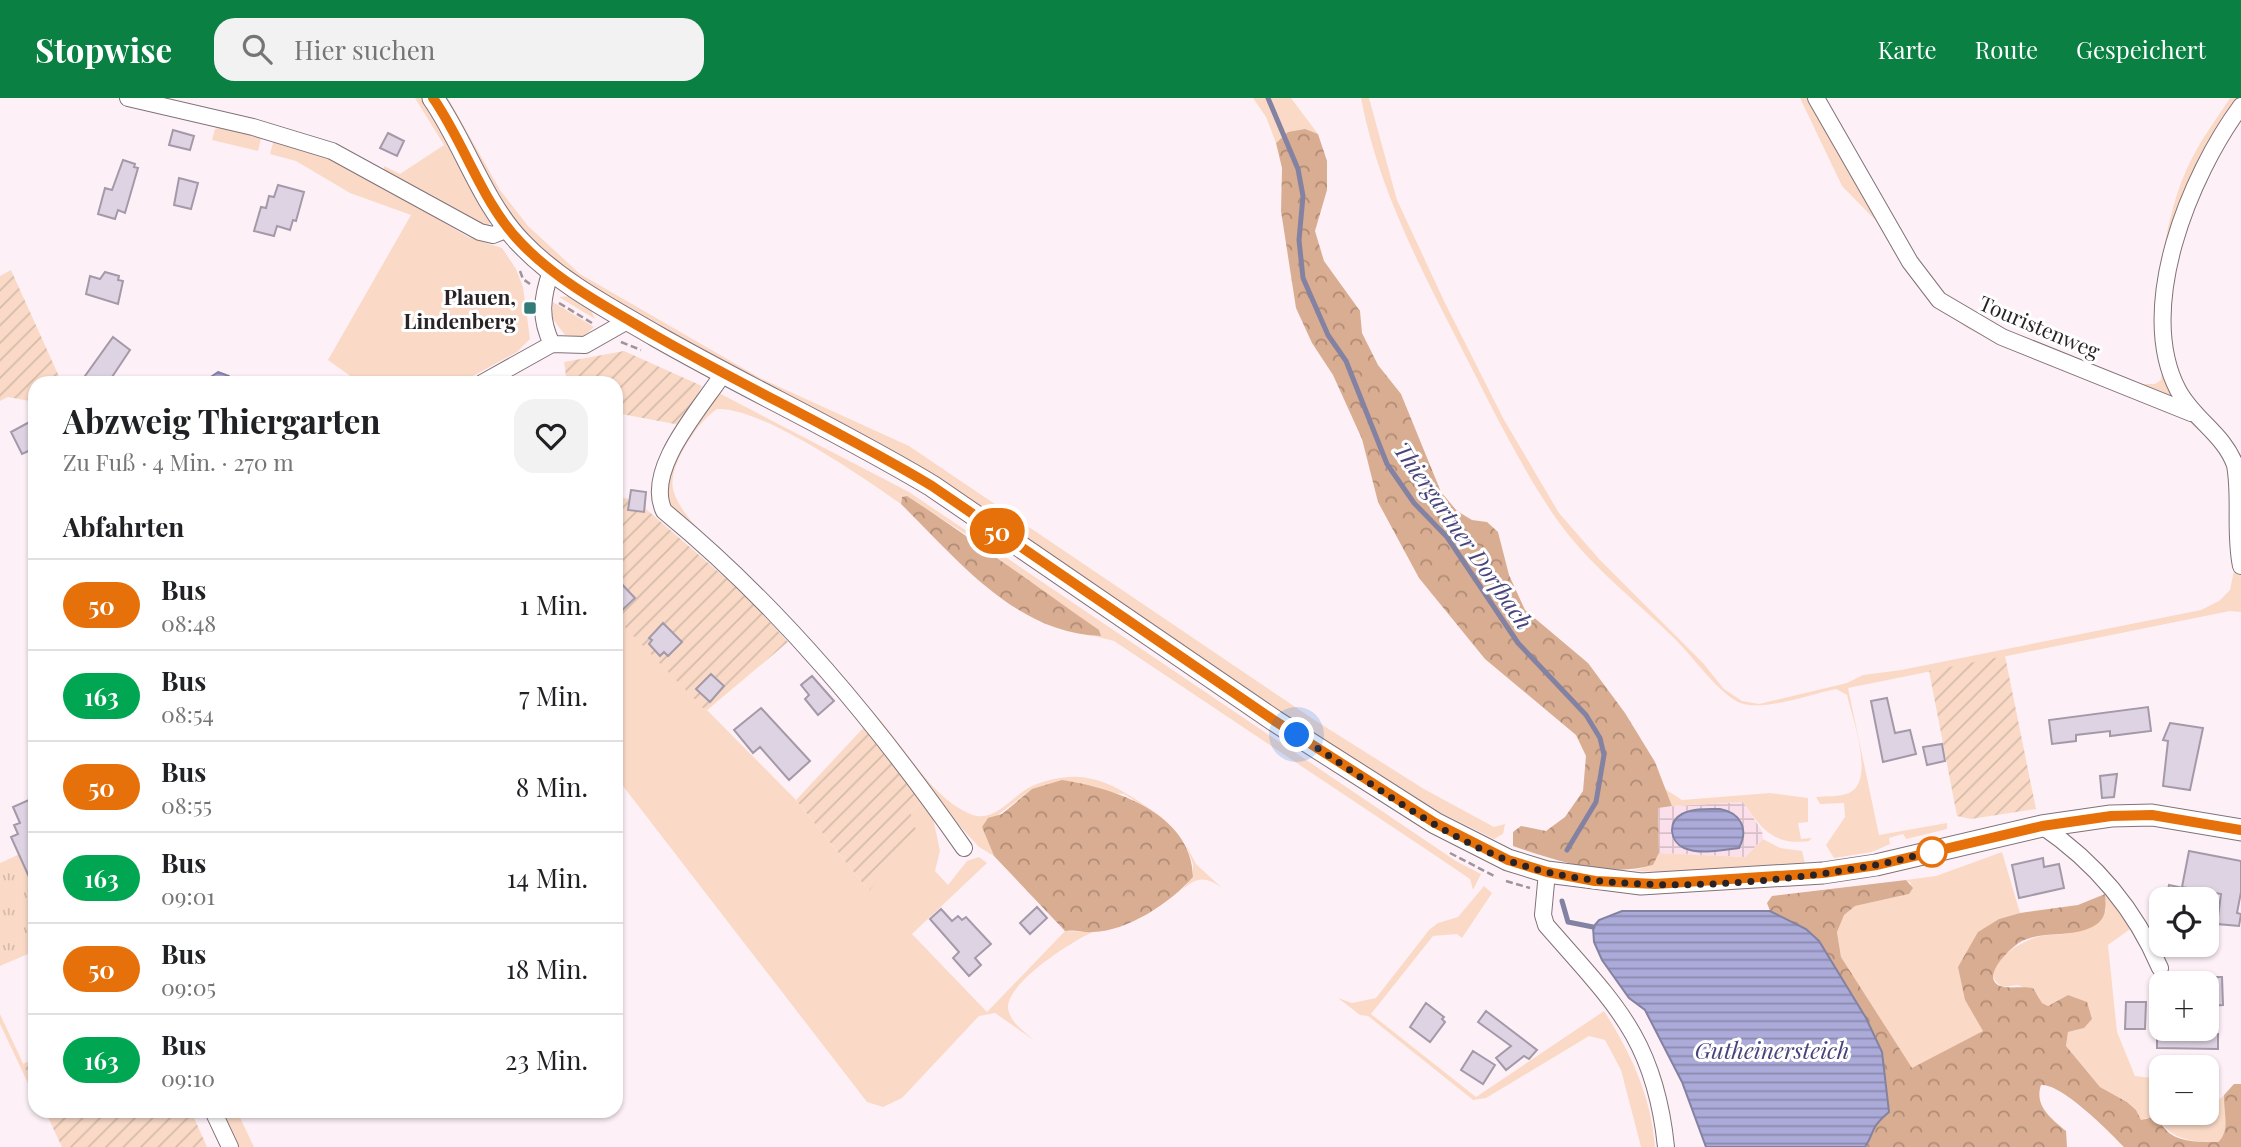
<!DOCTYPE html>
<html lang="de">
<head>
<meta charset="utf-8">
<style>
  body { margin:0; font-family:"Playfair Display",serif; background:#f2f2f2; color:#202124; height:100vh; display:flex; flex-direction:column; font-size:26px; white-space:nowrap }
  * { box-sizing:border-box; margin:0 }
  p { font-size:23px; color:#757577 }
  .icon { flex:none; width:38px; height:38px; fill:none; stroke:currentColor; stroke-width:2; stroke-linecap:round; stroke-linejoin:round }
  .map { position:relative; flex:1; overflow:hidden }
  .sheet { position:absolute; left:28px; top:278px; width:595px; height:742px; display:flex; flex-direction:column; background:#fff; border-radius:21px; box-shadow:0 2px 5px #0004 }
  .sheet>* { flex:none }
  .badge { padding:0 14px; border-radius:23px; font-size:24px; line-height:46px }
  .fabs { position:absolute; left:2149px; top:789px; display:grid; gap:14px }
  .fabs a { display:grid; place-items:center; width:70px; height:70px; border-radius:14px; background:#fff; box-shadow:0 2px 5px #0004; font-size:35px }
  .you { position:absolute; width:35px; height:35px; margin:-18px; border:5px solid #fff; border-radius:50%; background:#1a73e8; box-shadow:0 0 0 10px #1a73e833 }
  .map>.badge { position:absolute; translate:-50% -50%; box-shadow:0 0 0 4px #fff }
  h2 { padding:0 35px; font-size:26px; line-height:63px }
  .round { display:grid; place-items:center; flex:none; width:74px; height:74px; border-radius:21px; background:#f2f2f2 }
  .summary { display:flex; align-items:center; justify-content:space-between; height:119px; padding:0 35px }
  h1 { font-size:33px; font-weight:700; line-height:52px }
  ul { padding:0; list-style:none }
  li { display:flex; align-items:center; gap:21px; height:91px; padding:0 35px; border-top:2px solid #e0e0e0 }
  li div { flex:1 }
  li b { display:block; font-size:26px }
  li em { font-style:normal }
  li .badge { min-width:77px; font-weight:700; text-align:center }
  header { display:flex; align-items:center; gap:42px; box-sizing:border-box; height:98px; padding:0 35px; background:#0b8043; color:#fff }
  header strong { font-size:33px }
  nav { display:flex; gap:38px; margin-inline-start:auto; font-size:24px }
  .search { width:490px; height:63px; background:#f2f2f2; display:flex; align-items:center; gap:18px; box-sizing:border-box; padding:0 24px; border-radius:21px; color:#757577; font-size:26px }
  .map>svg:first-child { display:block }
</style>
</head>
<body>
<header>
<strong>Stopwise</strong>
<div class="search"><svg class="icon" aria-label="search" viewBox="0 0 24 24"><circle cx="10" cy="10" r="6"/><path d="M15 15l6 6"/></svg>Hier suchen</div>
<nav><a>Karte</a><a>Route</a><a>Gespeichert</a></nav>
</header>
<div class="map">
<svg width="2241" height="1049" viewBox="0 0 2241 1049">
  <defs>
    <pattern id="industrial-grid" width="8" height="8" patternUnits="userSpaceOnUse" patternTransform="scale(1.75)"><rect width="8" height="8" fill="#fbe0ec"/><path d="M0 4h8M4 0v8" fill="none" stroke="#d7c0ca"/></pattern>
    <pattern id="forest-crowns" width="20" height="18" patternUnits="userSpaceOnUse" patternTransform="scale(1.75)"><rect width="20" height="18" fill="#d9ad91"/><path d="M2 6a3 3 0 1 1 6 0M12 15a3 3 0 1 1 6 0" fill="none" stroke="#b08c76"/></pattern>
    <pattern id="park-tufts" width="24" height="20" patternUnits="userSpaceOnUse" patternTransform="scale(1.75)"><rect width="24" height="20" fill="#fadac7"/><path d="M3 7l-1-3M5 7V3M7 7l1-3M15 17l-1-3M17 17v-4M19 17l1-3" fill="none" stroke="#d6bbab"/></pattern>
    <pattern id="garden-furrows" width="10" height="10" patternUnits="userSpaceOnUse" patternTransform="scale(1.75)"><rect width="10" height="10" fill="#fadac7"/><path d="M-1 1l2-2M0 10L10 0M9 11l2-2" fill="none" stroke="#d6bbab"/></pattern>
    <pattern id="water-rules" width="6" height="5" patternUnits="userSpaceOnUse" patternTransform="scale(1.75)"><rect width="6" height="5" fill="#abaad8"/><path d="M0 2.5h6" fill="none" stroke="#8b8aaf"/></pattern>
  </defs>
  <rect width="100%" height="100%" fill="#fdf1f7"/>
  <!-- industrial -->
  <path fill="url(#industrial-grid)" d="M1743,704l19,29 1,8 -18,18 -86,-4 -1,-46z"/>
  <!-- grass -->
  <path fill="#fadac7" d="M415,0h7l69,122 -2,5 -6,2 -99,-53v-8l16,8 44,-29z
    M443,0h5l52,92 28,36 52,48 180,104 149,68 407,275 108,68 70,38 11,-3 -2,10 -9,5 -71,-35 -697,-436 -170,-103 -43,-45z
    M1253,0h38l27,36c-18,-7 -28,-3 -42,9l-10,-26z
    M1361,0h8l28,102 48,103 58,115 56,95 41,47 103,103 21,26 18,12 17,3 88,-21 16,-8 38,-5 300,-60 18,-9 11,-11 4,-20 -3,-46 3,-35 -11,-33 -14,-17 -22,-19 -23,-11 -167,-66 -30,-15 -29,-21 -18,-21 -36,-57 -42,-43 -42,-88h13c23,40 45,80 68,120 17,30 34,69 63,90 72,54 258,77 289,163 8,23 -2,49 0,74 1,11 6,20 8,30 0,11 0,26 0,37l-11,-1 -382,77 31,147 68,-12v6l-41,10 -3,-5 -14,4 1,6 -18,8 -38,6 -8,-13 19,-28 -1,-14 -24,1 -4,-7c10,-1 23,0 33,-4 27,-12 3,-76 -2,-98l-11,-6c-25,5 -76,24 -98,13 -20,-10 -46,-46 -63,-63 -42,-41 -89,-76 -122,-125 -33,-49 -60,-104 -87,-157 -42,-82 -88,-167 -105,-259z
    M1820,0h3c23,38 45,77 66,117 16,28 30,57 53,80 42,41 143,68 200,89h13l6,-4c4,-22 -4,-47 -3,-70 2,-50 11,-107 34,-152 11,-21 25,-40 38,-60h11c-4,18 -30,44 -39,63 -29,54 -49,130 -41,191 3,18 11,33 17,50l-174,-68 -45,-23 -31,-29z
    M223,29l39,7 -4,17 -46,-11 3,-11z
    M274,41l56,16 138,82 34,11 14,21 7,18 7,52 -13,13 -57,31h-100l-32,-23 83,-145 -61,-22 -54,-32 -26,-7z
    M570,198l20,12 5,11 -36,-22z
    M553,204l41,25 -11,10 -18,-2 -13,-17z
    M719,295l190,99 547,369 25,13 -8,16 -3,-11 -34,-23 -322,-215 -20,-5h6l-128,-98 -65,-41h-5l-1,7c-39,-27 -139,-97 -184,-95 -19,12 -49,57 -44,80 6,28 51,65 70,85 47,48 94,97 138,147 26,30 50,75 87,92 26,13 43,-17 64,-27 14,-6 32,-10 47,-9 32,2 59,24 84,41l-39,-24 -92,-5 -50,38 12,29 -15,-9 -312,-341 -1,-33z
    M616,520l180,182 73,91 41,-79 12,-11 -78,-103 88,115 8,38 -5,20 13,14 19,-24 12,-4 8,6 -75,71 75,78 78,-81 28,1c-21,9 -85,50 -85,75 1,15 17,25 27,34l-40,-28 -16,3 -77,82 -19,9 -16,-5 -251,-325z
    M1665,691l17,11 88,-7 38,5v24l-10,1 3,16 11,-1 -3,3c-35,5 -48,-12 -66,-39l-71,4z
    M1763,741l17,9 22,3 3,12 -4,3 -108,7 -61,-2 21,-6 6,-12 86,4z
    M1186,747l10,19 26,24c-17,-12 -25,-11 -40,2l11,-13v-13z
    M2002,754l18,61 -21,6 -34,81 19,31 -72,38 -71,-112 -4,-25 6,-17 12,-9 54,-12 2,-11 -5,-3 30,-4z
    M1484,788l8,7 -30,45 -5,-4 -24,2 -62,78 105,83 128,-86c27,42 47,85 51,136h-14l-20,-77 -16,-30 -16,-4 -103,62 -13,2 -105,-84 -8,-1 -22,-17 14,5 24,-5 53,-68 9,-7 20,-6z
    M2105,796l28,33 -25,18 9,87 18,44 26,3v34c8,0 10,1 17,4 20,6 33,-10 46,-22 -1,17 7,35 -6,47 -23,0 -45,-1 -58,-21l-14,-3 -5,3 -5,-11 -9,-8 -27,-15 -34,-41 2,-14 16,-4 -16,-33 -20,11 -6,-3 -5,-9 -19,-9 -16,2c-29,-19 21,-48 39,-51 11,-2 23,0 33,-5 11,-5 22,-14 32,-20z
    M0,916l35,75v9l-35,-74z
    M220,1013h17l17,36h-18z"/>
  <!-- forest -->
  <path fill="url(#forest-crowns)" d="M1305,31l13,5 9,27v29l-12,41 9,30 36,50 2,22 16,32 23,29 40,98 16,19 15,9 15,2 11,10 11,43 16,35 63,53 37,50 30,49 17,44 -14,2 1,45 -6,12c-43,13 -98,-4 -140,-19v-14l8,-6 25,5 19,-14 18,-26 3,-35 -10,-21 -91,-76 -66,-81 -41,-76 -16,-63 -29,-64 -21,-32 -16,-35 -15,-97 1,-43 -6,-25 12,-11z
    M907,398c66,43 128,90 192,134l2,6c-85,-2 -145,-78 -200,-132l1,-7z
    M1062,682c52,8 130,33 131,97 -23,26 -65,54 -100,55 -10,1 -18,-3 -28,-1l-71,-75 -12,-29 6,-9 14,-4 30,-25z
    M1906,782l7,8 -4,6 -54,12 -11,9 -7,17 4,25 71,111 71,-37 -18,-31 -7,-33 20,-35 21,-13 21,-6 58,-8 27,-11c1,11 2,23 -8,30 -21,15 -53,6 -75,17 -10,5 -43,36 -22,45 8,3 23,0 33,2l9,15 6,3 20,-11 19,7 5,17 -8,9 -16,4 -2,14 34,41 27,15 9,8 5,10 13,-3c6,4 7,7 12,13 12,13 36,12 52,12 13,-12 5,-30 6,-47l10,-11h7v63h-117c-15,-16 -63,-64 -83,-62 -7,21 10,33 25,46l1,16h-202l9,-22 15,-13 -7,-60 -16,-34 -47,-77 -13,-12 -36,-18 -3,-8 5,-7z"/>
  <!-- park -->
  <path fill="url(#park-tufts)" d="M35,749v104l-35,15v-103z"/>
  <!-- garden -->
  <path fill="url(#garden-furrows)" d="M11,172l51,113h-27v19l-27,-5 -8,4v-125z
    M624,253l78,35 -22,39 -64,-12v-30h-49l-3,-21z
    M616,399l30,4v8l99,86 43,47 -82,69 -90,-93z
    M2005,558l31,153 -65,10 -14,-3 -28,-145z
    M866,627l56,76 -12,11 7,21 -48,58 -73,-91z
    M35,960v31l-12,-25z
    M45,1013h146l16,36h-145z"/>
  <!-- water -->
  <path fill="url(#water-rules)" stroke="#8482a3" stroke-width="2" d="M218,274l11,4 4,7h-31z
    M1720,711c21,4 29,20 19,39 -16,2 -39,7 -55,0 -14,-6 -17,-26 -2,-34 11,-6 26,-5 38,-5z
    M1622,813h148l36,18 13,12 47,77 16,34 7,60c-20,17 -13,18 -24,35h-159l-24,-65 -37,-72 -16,-12 -27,-38 -8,-18 -1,-15 6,-7z"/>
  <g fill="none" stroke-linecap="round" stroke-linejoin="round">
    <!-- stream -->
    <path stroke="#8482a3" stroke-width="5" d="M1268,0l30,71 5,27 -4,44 4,38 25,57 18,26 41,103 27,39 33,34 71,106 68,72 14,23 4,17 -8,47 -29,48
      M1562,803l6,21 25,5"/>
  </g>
  <!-- building -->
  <path fill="#ded3e2" stroke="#a499a8" stroke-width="2" d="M173,32l21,6 -4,14 -21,-5z
    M388,35l16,8 -7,15 -17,-8z
    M123,62l12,4 -1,3 4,1 -13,45 -7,-3 -3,9 -17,-5 7,-26 7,2z
    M179,80l19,5 -7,26 -17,-4z
    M278,87l26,7 -8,29 -3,-1 -3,10 -13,-4 -3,10 -20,-5 7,-24 5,1 3,-12 5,1z
    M105,174l14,4 -1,4 5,1 -5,23 -32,-10 4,-18 10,3z
    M113,239l17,13 -22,33h-28z
    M35,321v29l-13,6 -11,-22z
    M631,392l15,2 -2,20 -16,-2z
    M616,480l19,20 -19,18z
    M663,525l19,19 -14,14 -4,-4 -4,4 -11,-12 3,-4 -3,-2z
    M711,576l13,12 -14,16 -14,-13z
    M812,578l22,25 -16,14 -13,-16 4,-4 -8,-10z
    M1887,600l8,35 15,-3 6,24 -33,8 -12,-61z
    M2148,609l3,24 -41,5v-5l-34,4v6l-24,3 -3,-24z
    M761,610l49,53 -21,19 -29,-33 -7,6 -19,-23z
    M2170,625l33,5 -13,62 -27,-4 5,-45 -5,-1z
    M1942,646l3,17 -18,4 -4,-18z
    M2117,676l-3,23 -12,1 -2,-22z
    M31,701l4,8v83l-24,-53 7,-3 -4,-9 6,-2 -7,-16z
    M2189,753l52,10v31l-4,21 4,1 -2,12 -22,-2 4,-30 -39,-7z
    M2043,760l1,9 15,-3 5,24 -45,10 -7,-33z
    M2169,787l38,8 -1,7h-40z
    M1037,809l10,11 -17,16 -10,-11z
    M941,811l11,12 6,-5 4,4 4,-3 25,27 -16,14 6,7 -12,11 -16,-18 6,-6 -29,-33z
    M2207,879h15l1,28 -16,1z
    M2126,904h20l-1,27h-20z
    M1426,905l18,14 -2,2 3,3 -15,20 -20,-15z
    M1486,913l51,39 -8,9 -5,-3 -18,14 -10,-12 15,-12 -33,-24z
    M2157,933l61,3v15l-61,-1z
    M1473,953l22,14 -12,19 -22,-14z"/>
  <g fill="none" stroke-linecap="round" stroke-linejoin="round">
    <defs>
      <path id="minor" d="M128,0l125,29 79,24 148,81 13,3 15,-6
        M1816,0l94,164 29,38 63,37 189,76
        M2241,8c-51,69 -106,202 -63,284 15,29 46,44 57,75 6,32 -1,68 6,101
        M551,173c-9,26 -12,47 1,73
        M723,276c-23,35 -79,96 -59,137 117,96 214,214 300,337
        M482,285l70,-39 33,1 44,-25
        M2042,728c53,36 93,83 118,142
        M1547,774l-4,43 3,10c67,77 109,113 120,222
        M213,1013l17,36"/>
      <path id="major" d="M433,0c32,46 49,105 88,145 37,39 89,66 135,93 91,52 186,96 276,150l343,235 160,102 73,37 39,12 94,12 182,-11 53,-8 166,-39 69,-10 41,-1 89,15"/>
    </defs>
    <!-- minor casing -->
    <use href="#minor" stroke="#817178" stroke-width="18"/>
    <!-- major casing -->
    <use href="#major" stroke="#817178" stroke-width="23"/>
    <!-- path -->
    <path stroke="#9e9499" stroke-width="2.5" stroke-dasharray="7 3.5" stroke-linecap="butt" d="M520,173l3,8 7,5
      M559,205l33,20
      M621,244l20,8
      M1450,755l44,23
      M1506,783l24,7"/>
    <!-- minor -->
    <use href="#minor" stroke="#fff" stroke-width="16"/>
    <!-- major -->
    <use href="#major" stroke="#fff" stroke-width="21"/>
  </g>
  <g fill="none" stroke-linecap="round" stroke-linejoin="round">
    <defs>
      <path id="line" d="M433,0c32,46 49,105 88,145 37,39 89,66 135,93 91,52 186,96 276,150l343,235 160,102 73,37 39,12 48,9 60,3 168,-11 54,-8 165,-39 69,-10 41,-1 89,15"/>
    </defs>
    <!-- line casing -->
    <use href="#line" stroke="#fff" stroke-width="16"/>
    <!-- line -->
    <use href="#line" stroke="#e6710a" stroke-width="10"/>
    <!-- walk -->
    <path stroke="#2a2326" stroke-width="7" stroke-dasharray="0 12.6" d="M1297,637c68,43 135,96 210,125 102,39 262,25 368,5 19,-3 38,-9 57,-13"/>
  </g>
  <!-- markers -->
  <rect fill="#337b76" stroke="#fff" stroke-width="2.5" x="523" y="203" width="14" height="14" rx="3.5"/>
  <circle fill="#fff" stroke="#e6710a" stroke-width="3.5" cx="1932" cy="754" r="14"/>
  <g text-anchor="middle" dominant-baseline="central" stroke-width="6" stroke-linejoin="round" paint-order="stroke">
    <!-- poi labels -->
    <g font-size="21" font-weight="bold" fill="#2a2326" stroke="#fff" text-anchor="end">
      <text x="516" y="198">Plauen,<tspan x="516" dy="24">Lindenberg</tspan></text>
    </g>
    <!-- street labels -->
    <g font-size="21" fill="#2a2326" stroke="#fff">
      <text transform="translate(2040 228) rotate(23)">Touristenweg</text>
    </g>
    <!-- water labels -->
    <g font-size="23" font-style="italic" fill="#48437d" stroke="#fff">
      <text transform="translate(1464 437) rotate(55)">Thiergartner Dorfbach</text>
      <text x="1772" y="951">Gutheinersteich</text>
    </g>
  </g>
</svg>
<div class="fabs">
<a><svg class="icon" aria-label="locate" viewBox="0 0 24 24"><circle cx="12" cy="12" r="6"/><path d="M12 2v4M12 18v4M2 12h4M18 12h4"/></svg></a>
<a>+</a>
<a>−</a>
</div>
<div class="you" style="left:1297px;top:637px"></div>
<b class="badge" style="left:997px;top:433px;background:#e6710a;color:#fff">50</b>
<section class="sheet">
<div class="summary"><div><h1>Abzweig Thiergarten</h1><p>Zu Fuß · 4 Min. · 270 m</p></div><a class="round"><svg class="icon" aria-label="heart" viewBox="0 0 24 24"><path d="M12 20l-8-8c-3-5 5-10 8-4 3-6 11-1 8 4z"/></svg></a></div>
<h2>Abfahrten</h2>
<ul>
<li><span class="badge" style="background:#e6710a;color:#fff">50</span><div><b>Bus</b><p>08:48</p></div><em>1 Min.</em></li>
<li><span class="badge" style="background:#00a651;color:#fff">163</span><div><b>Bus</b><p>08:54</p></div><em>7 Min.</em></li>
<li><span class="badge" style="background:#e6710a;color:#fff">50</span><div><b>Bus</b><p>08:55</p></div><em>8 Min.</em></li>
<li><span class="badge" style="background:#00a651;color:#fff">163</span><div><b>Bus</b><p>09:01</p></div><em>14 Min.</em></li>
<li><span class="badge" style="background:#e6710a;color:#fff">50</span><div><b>Bus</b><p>09:05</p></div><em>18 Min.</em></li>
<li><span class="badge" style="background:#00a651;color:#fff">163</span><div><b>Bus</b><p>09:10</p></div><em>23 Min.</em></li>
</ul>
</section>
</div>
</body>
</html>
